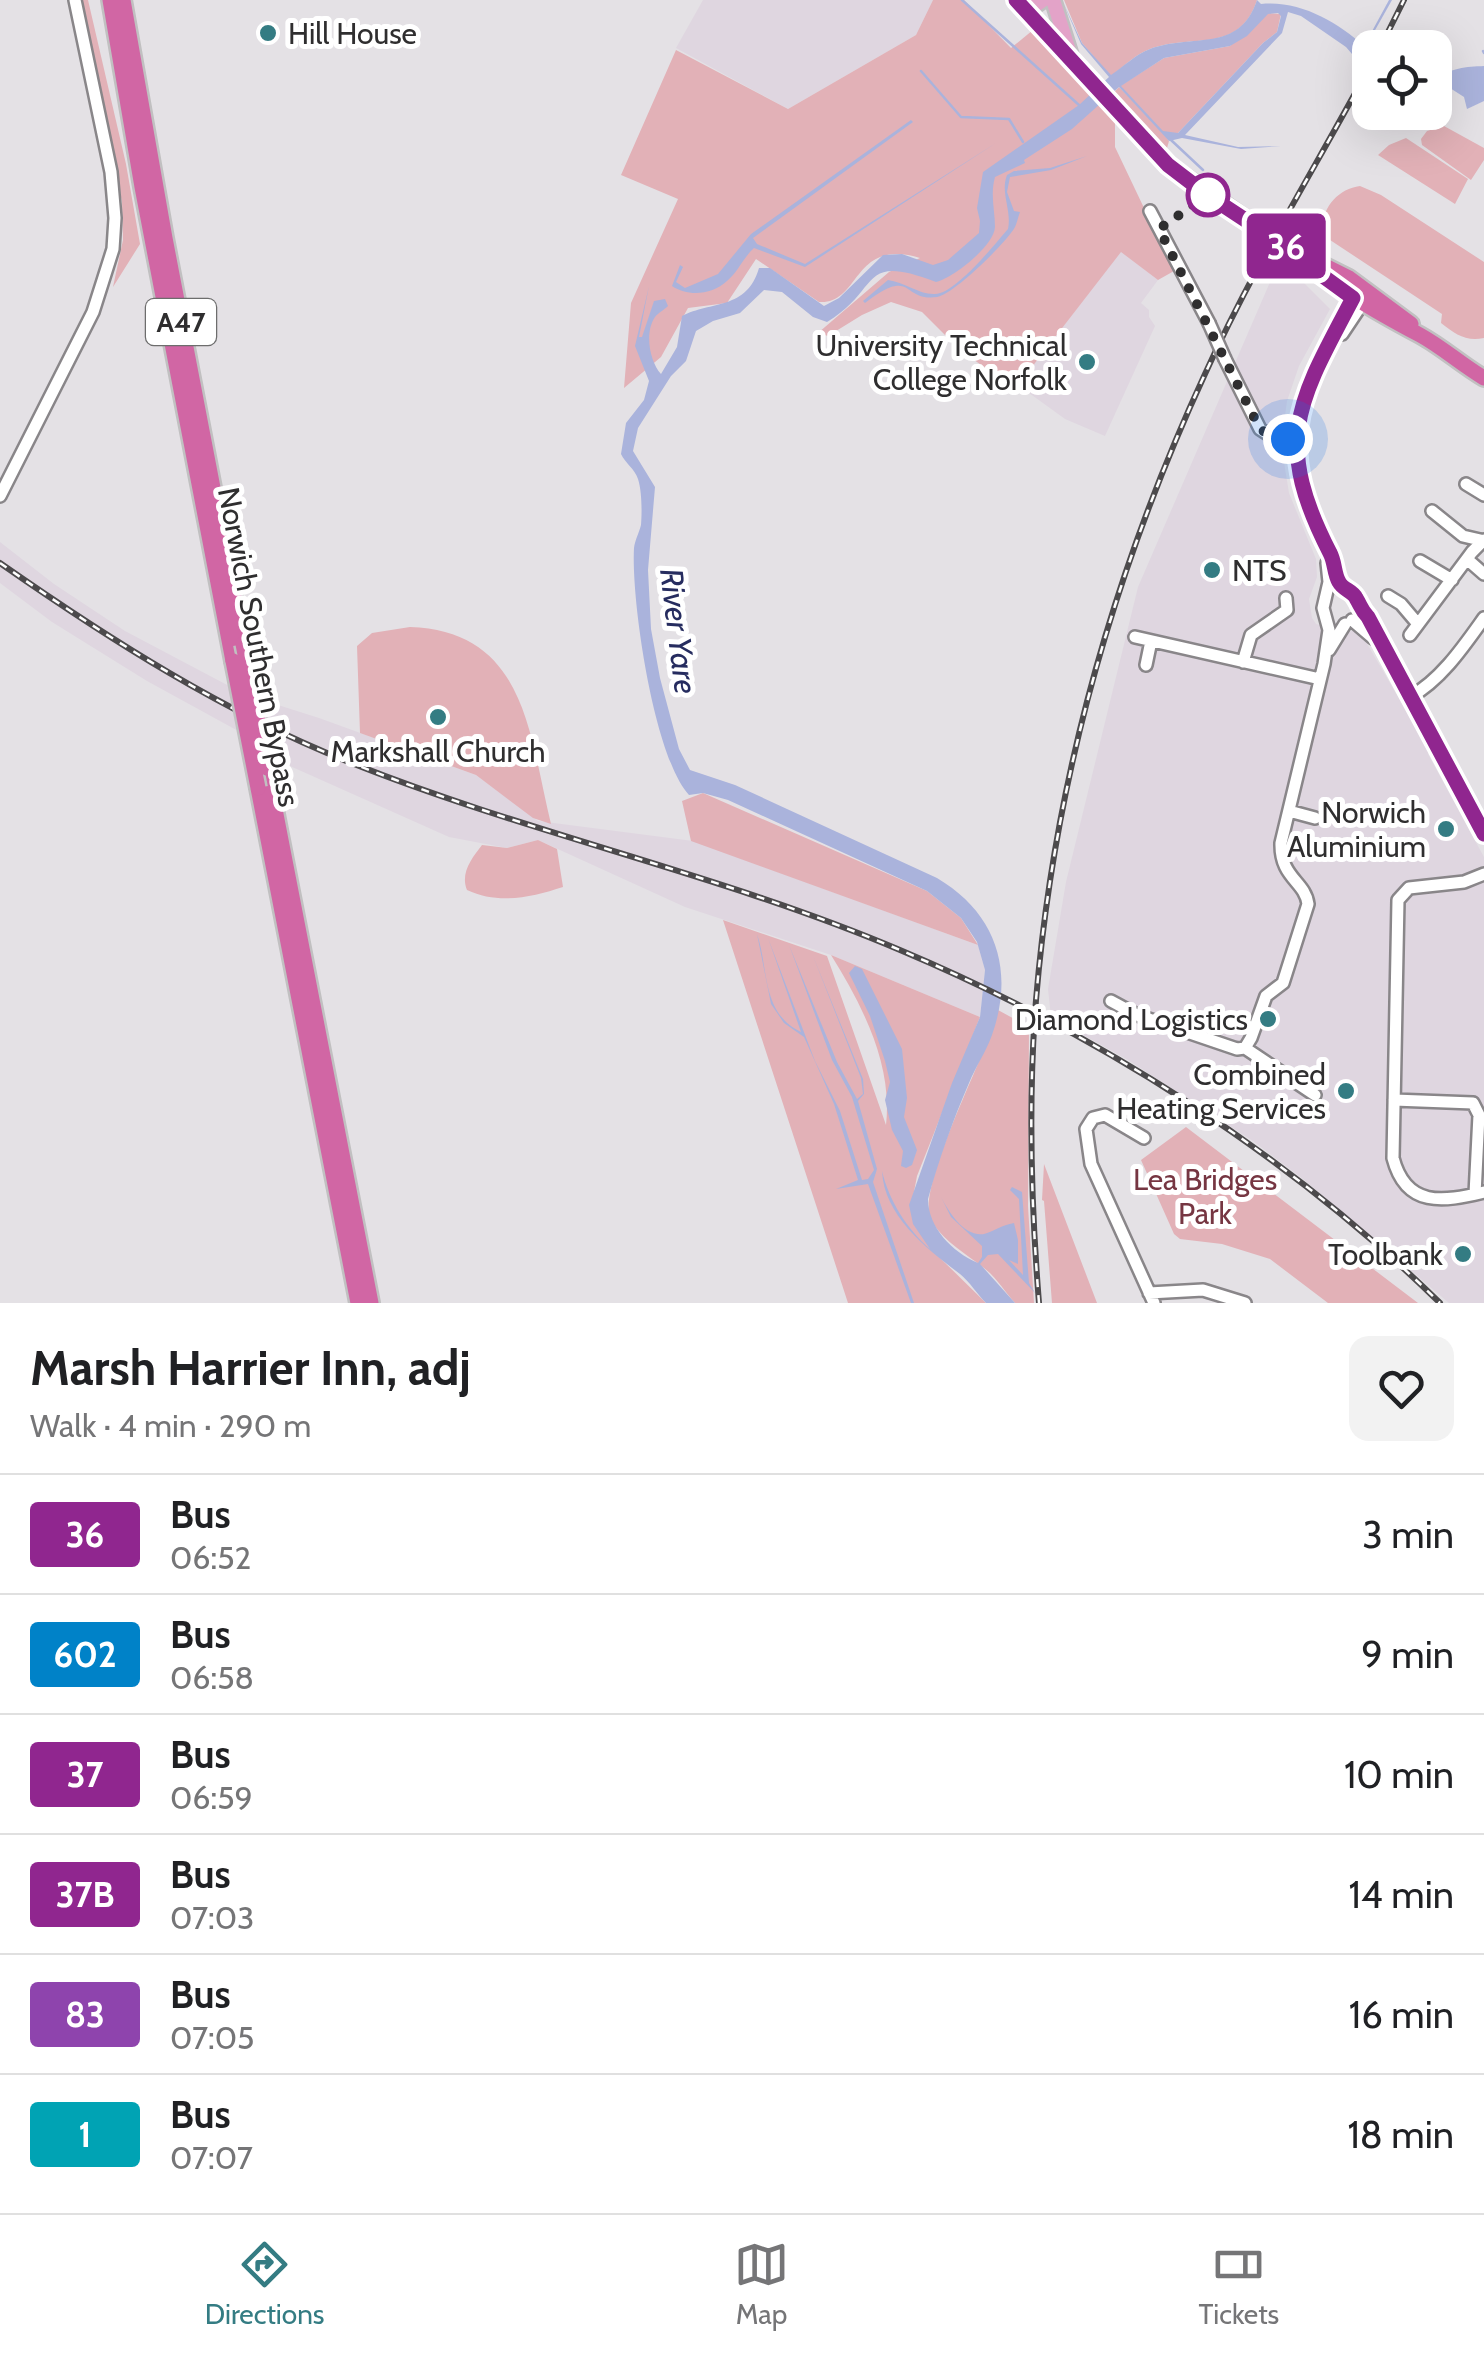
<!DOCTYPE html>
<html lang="en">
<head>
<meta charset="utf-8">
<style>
  body { margin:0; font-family:Cabin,sans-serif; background:#f2f2f2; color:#202124; height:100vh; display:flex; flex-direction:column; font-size:38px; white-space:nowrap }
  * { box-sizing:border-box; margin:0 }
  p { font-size:32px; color:#757577 }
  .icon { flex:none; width:55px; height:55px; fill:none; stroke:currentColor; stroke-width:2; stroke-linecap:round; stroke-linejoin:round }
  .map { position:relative; height:1303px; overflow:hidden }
  .side { display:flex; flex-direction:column; background:#fff; flex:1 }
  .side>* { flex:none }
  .badge { padding:0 20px; border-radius:8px; font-size:35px; line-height:65px }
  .fabs { position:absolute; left:1352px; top:30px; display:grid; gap:20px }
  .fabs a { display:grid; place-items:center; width:100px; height:100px; border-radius:20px; background:#fff; box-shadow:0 10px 40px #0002; font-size:50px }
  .you { position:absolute; width:50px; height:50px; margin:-25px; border:8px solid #fff; border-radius:50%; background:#1a73e8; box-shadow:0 0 0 15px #1a73e833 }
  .map>.badge { position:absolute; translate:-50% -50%; box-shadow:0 0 0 5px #fff }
  .round { display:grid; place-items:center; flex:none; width:105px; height:105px; border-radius:20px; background:#f2f2f2 }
  .head { display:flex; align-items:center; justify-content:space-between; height:170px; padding:0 30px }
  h1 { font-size:48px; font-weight:700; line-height:75px }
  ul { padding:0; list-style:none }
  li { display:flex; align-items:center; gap:30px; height:120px; padding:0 30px; border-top:2px solid #e0e0e0 }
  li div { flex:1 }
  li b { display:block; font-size:38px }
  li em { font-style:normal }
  li .badge { min-width:110px; font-weight:700; text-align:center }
  .tabs { display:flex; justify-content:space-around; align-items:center; height:140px; border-top:2px solid #e0e0e0; background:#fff; font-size:28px; color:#757577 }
  .tabs a { display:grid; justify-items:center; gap:5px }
  .tabs .selected { color:#347c83 }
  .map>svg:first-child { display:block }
</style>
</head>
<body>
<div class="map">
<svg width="1484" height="1303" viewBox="0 0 1484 1303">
  <rect width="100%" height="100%" fill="#e4e1e5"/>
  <!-- built -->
  <path fill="#dfd6e0" d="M703,0h230l-17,35 -128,74 -112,-61z
    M1121,251l37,29 -17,23 8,7v7l6,9 -50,110 -40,-17 -47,-34z
    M1280,259l50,50 -31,57 -12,35 -6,43 8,49 27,66 1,18 -8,22 3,19 4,6 30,8 10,-2 6,5 67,115 -1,4 56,103v446h-35l-146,-124 -50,-38 -125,-81 -77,-43 -3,-28 18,-107 72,-295z
    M0,542l54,42 71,47 138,73 15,1 41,13 157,57 62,46 155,20 285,104 7,25 -5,47 -149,-62 -146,-48 -147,-67 -31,8 -58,-11 -168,-75 -10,-13 -124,-68 -95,-59 -52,-39z"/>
  <!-- green -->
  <path fill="#e2b1b7" d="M80,0h8l38,164 14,80 -27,43 10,-47 -1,-38z
    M933,0h31l47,48 22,-18 82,91v26l59,124 -16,9 -37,-28 -103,133 -7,1 -51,-36 -38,-38 -31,-10 -29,13 -34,21 -10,-3 71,-61 31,-14c-68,-21 -59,47 -101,44l-63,-43 -29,44 -39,5 -27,49 -37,31 7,-85 47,-104 -57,-24 55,-125 112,59 128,-74z
    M1064,0h193c-18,55 -65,33 -107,49 -14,5 -27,18 -39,27l-29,-33z
    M1268,13l13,1 -4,18 -14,11 -85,90h-15l6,8 -2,7 -54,-55 6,-6 20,20 -19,-21 44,-28 66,-12z
    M1444,126l40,22v12l-13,20 -49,-35 -1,-6 6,-8z
    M1406,138l62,41 -13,25 -77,-49 11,-10z
    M1360,186l21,9 103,67v76c-18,4 -29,-4 -43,-15l1,-9 -118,-78c-6,-24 12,-47 36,-50z
    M410,627c116,4 119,107 141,197l-18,-6 -57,-43 -116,-42 -3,-87 15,-13z
    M703,793l224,98 34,27 17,27 -287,-104 -9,-40z
    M538,840l19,9 6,38c-31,10 -64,18 -96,3 -7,-17 5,-32 15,-45l25,3z
    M723,920l104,36 59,169c7,-61 -24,-120 -55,-170l149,62 -63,159 -4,21 20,54 53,52h-138z
    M998,1010l31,17 -1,179 6,97h-19c-10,-11 -19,-26 -31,-35 -18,-14 -39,-26 -52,-46 -20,-31 58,-172 66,-212z
    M1186,1127l232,176h-90l-58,-44 -48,-15 -42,-5 -6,-5 -33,-74z
    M1044,1164l53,139h-45l-8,-102 -2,-1z"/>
  <!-- water -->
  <path fill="#aab3dc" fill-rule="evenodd" d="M1062,0l20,43 29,32c12,-8 25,-21 39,-26 42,-16 89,5 107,-49l4,4c39,-4 76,18 103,42l25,-46h3l-27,48 5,8v19l-24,-28 -45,-31 -13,-4 -6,21 -97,102 53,12 43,-1 -40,3 -59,-11 -13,3 -50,-54 -47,42 -48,31 1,3 -30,14c-5,18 0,33 0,50 -1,19 -42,51 -59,55 -78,-30 -54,7 -109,40l-14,-5 -31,-25 -18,-2 -24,23 -27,8 -17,10 -10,30 -15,15 -33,52 -5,23 22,36 -7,83 3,59 9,49 19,71 11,21 45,15 202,93c59,35 78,92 55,157 -6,17 -16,31 -23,48 -16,37 -30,76 -41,116 0,28 24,53 50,64l4,-6v-11l-31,-29 -10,-20c8,15 23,40 43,37 8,-2 18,-9 30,-11l4,17v24l-9,-4 14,15 -4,-76 -9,-9 2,-3 10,5 7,91 6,10 -37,-39 -10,1 -8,9 35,39h-29c-9,-9 -16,-21 -26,-29 -33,-25 -76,-58 -78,-103 7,30 25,58 48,78l-17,-25 -4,-19 43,-122 28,-66 5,-47 -8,-28 -16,-24 -34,-27 -199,-91 -25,-7 -14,2c-35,-38 -58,-195 -55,-247 1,-8 5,-15 7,-23 1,-12 1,-34 -3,-46 -3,-10 -13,-16 -17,-25l5,-31 18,-23 5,-19 -14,-35 14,-60 -10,51h3l12,-36 11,-2 3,7c-4,4 -10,7 -13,11 -11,16 -5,45 6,57l16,-27 5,-31c29,-15 65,-6 77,-48h11l54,38 15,-8 44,-43 19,-1 31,11 15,-5 31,-27 1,-12 -3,-13 6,-36 96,-67 30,-28 -28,-33zM1278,13l3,3 -4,16 -14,11 -85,90 -15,-2 -42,-45 43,-28 66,-12 17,-10 21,-22z
    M1484,66v35l-17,8 -3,-12 -25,-16c9,-14 28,-14 45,-15z
    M911,120l2,2 -160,116 4,6 48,20 191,-121 -191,124 -51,-19c-11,10 -16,24 -27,33 -15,14 -39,16 -55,5l8,-21 3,2 -7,15 9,6 33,-14 33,-40z
    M1087,156l-36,14 -41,7 -3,15 7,19 6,1c-2,5 -3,11 -5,15 -8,15 -62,68 -78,70 -36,5 -23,-32 -72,6l-2,-2 25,-21c16,2 32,15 47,14 20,0 60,-50 73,-65 4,-19 -8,-36 -1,-54l7,-4 36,-3z
    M757,934c12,35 4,79 44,98l-33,-94 47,123 25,50 22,69 6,-1 6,-9 -22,-73 -20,-37 -43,-115 48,117 20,37 6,-5 -2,-16 -48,-122 50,123 1,15 -6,7 19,68 -4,13 41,121h-3l-43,-119 -32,5 22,-9 -24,-76 -30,-67 -20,-14 -13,-19z
    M855,966l7,3 40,80 5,49 -3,19 13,33 -5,15 -6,3 -5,-2 2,-15 -11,-21 -7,-30 5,-18 -5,-21 -15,-45 -21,-43z"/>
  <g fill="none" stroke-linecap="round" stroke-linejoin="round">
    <!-- stream -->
    <path stroke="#aab3dc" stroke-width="2.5" d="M962,0l117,105
      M1483,51l1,2
      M921,71l40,46 48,2 14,23
      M1171,140l32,30"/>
    <defs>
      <path id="minor" d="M1150,211l59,112
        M1361,293l-8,5 -36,66 -14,38 -6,38 3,37 11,39 20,39 6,25 18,16 3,11 10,10 116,217
        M1342,334l20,-30
        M1225,359l35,70 11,7 26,4
        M1466,484l18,11
        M0,496l93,-184 20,-63 2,-31 -4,-46 -36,-172
        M1432,511l31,25 21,5
        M1468,560l16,14
        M1420,561l32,19
        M1388,596l13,8 17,20
        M1352,620l21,18
        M1410,635l62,-83 12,-12
        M1135,637l185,42
        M1329,650l16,-26
        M1243,662l8,-27 36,-25 -1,-12
        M1146,665l5,-24
        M1410,697c31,-17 54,-51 74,-79
        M1289,811l26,7
        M1484,874l-20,8 -55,6 -11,12 -5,258c13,50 50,44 91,34
        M1111,1001l26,14 100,34 8,-1 70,47
        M1245,1048l6,-10 15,-42 17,-13 25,-79c-3,-23 -28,-26 -27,-61l43,-179 5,-34 -6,-22 6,-26 -2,-19
        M1394,1100l79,3 6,12 -4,79
        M1144,1138l-39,-23 -12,3 -7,11 5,35 63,139
        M1149,1293l54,-3 42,13"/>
      <path id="major" d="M1053,0l18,57
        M1027,11l16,-11"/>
      <path id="highway" d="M110,0l32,187 91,474
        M123,0l42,238 78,406
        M1016,0l152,165 89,62
        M1297,253c37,35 78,58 123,82 22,12 42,30 64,43
        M1309,258l40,20 62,46
        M267,768l104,535
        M258,788l100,515"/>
    </defs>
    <!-- minor casing -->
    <use href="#minor" stroke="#898689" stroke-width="16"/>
    <!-- major casing -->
    <use href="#major" stroke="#c1c0c1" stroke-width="19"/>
    <!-- highway casing -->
    <use href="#highway" stroke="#c1c0c1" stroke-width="20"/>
    <!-- minor -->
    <use href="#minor" stroke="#fff" stroke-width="11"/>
    <!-- major -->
    <use href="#major" stroke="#e3a3c8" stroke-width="14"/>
    <!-- highway -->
    <use href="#highway" stroke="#d166a4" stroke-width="15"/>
    <defs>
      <path id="rail" d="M1380,48l24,-48
        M0,563c109,76 225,150 349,199 180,72 372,112 551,188 197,83 387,203 540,353
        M1039,1303c-8,-100 -11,-203 -3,-303 18,-217 78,-429 169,-626 48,-106 110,-206 165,-308"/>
    </defs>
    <!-- rail casing -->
    <use href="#rail" stroke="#4c4a4c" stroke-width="6"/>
    <!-- rail -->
    <use href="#rail" stroke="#fff" stroke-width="2.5" stroke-dasharray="8" stroke-linecap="butt"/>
    <defs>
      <path id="minor-bridge" d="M1209,323l16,36"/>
      <path id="highway-bridge" d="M1257,227l40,26
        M243,644l24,124
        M233,661l25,127"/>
    </defs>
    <!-- minor-bridge casing -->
    <use href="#minor-bridge" stroke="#898689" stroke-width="16" stroke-linecap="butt"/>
    <!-- highway-bridge casing -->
    <use href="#highway-bridge" stroke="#c1c0c1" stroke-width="20" stroke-linecap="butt"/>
    <!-- minor-bridge -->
    <use href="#minor-bridge" stroke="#fff" stroke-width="11"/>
    <!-- highway-bridge -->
    <use href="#highway-bridge" stroke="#d166a4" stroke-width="15"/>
  </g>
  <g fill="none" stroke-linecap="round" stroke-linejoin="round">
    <defs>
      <path id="line" d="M1016,0l152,165 38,29 91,60 23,20 33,24c-55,104 -81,142 -23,255 5,9 4,21 9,29 4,8 13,8 17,16 5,8 5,12 12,19l116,217"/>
    </defs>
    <!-- line casing -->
    <use href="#line" stroke="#fff" stroke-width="22"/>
    <!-- line -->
    <use href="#line" stroke="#90268f" stroke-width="15"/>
    <!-- walk -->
    <path stroke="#2f2e2f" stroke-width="10" stroke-dasharray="0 18" d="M1208,195l-49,34 101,200 11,7 17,3"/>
  </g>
  <!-- markers -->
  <g fill="#347c83" stroke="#fff" stroke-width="4">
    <circle cx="268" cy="33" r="10"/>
    <circle cx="1087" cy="362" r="10"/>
    <circle cx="1212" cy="570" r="10"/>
    <circle cx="438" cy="717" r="10"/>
    <circle cx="1446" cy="829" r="10"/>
    <circle cx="1268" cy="1019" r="10"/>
    <circle cx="1346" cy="1091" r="10"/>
    <circle cx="1463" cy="1254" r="10"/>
  </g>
  <circle fill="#fff" stroke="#90268f" stroke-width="5" cx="1208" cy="195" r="20"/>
  <g text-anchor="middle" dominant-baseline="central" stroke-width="10" stroke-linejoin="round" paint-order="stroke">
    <!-- shield labels -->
    <rect fill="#fff" stroke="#6d6d6d" stroke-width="2.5" x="146" y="299" width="70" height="46" rx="8"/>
    <g font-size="28" font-weight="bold" fill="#2f2e2f">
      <text x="181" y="322">A47</text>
    </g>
    <!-- poi labels -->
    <g font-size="30" fill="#2f2e2f" stroke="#fff" text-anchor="end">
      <text x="288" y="33" text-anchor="start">Hill House</text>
      <text x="1067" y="345">University Technical<tspan x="1067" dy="34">College Norfolk</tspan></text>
      <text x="1232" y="570" text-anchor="start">NTS</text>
      <text x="438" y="751" text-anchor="middle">Markshall Church</text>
      <text x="1426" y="812">Norwich<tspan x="1426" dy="34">Aluminium</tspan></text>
      <text x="1248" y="1019">Diamond Logistics</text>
      <text x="1326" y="1074">Combined<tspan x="1326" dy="34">Heating Services</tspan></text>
      <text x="1443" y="1254">Toolbank</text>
    </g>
    <!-- street labels -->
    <g font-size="30" fill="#2f2e2f" stroke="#fff">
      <text transform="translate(259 647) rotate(79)">Norwich Southern Bypass</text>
    </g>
    <!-- park labels -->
    <g font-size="30" fill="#763642" stroke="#fff">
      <text x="1205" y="1179">Lea Bridges<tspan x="1205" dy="34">Park</tspan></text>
    </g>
    <!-- water labels -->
    <g font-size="32" font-style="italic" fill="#262c5f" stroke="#fff">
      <text transform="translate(679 631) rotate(83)">River Yare</text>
    </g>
  </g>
</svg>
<div class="fabs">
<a><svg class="icon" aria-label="locate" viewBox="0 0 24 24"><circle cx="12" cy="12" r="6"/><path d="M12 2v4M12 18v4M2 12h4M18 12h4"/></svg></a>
</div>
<div class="you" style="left:1288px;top:439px"></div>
<b class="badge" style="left:1286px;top:246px;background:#90268f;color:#fff">36</b>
</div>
<section class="side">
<div class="head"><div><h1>Marsh Harrier Inn, adj</h1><p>Walk · 4 min · 290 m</p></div><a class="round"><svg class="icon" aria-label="heart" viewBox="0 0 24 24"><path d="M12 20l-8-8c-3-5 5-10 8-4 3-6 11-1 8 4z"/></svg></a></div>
<ul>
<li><span class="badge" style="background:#90268f;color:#fff">36</span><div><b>Bus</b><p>06:52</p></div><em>3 min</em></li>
<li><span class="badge" style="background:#0082c8;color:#fff">602</span><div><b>Bus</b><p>06:58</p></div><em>9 min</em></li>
<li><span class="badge" style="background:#90268f;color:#fff">37</span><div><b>Bus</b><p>06:59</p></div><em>10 min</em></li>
<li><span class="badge" style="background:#90268f;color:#fff">37B</span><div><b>Bus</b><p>07:03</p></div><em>14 min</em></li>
<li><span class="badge" style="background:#8e44ad;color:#fff">83</span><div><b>Bus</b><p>07:05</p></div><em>16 min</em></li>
<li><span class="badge" style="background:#00a3b4;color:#fff">1</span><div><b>Bus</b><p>07:07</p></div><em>18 min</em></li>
</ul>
</section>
<nav class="tabs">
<a class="selected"><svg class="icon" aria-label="directions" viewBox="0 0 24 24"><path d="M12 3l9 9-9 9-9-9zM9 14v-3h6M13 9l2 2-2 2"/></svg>Directions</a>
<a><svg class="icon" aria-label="map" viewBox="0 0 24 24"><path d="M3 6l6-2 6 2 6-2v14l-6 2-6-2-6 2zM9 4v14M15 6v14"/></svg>Map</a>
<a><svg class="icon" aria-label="tickets" viewBox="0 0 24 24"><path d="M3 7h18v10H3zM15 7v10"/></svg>Tickets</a>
</nav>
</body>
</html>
